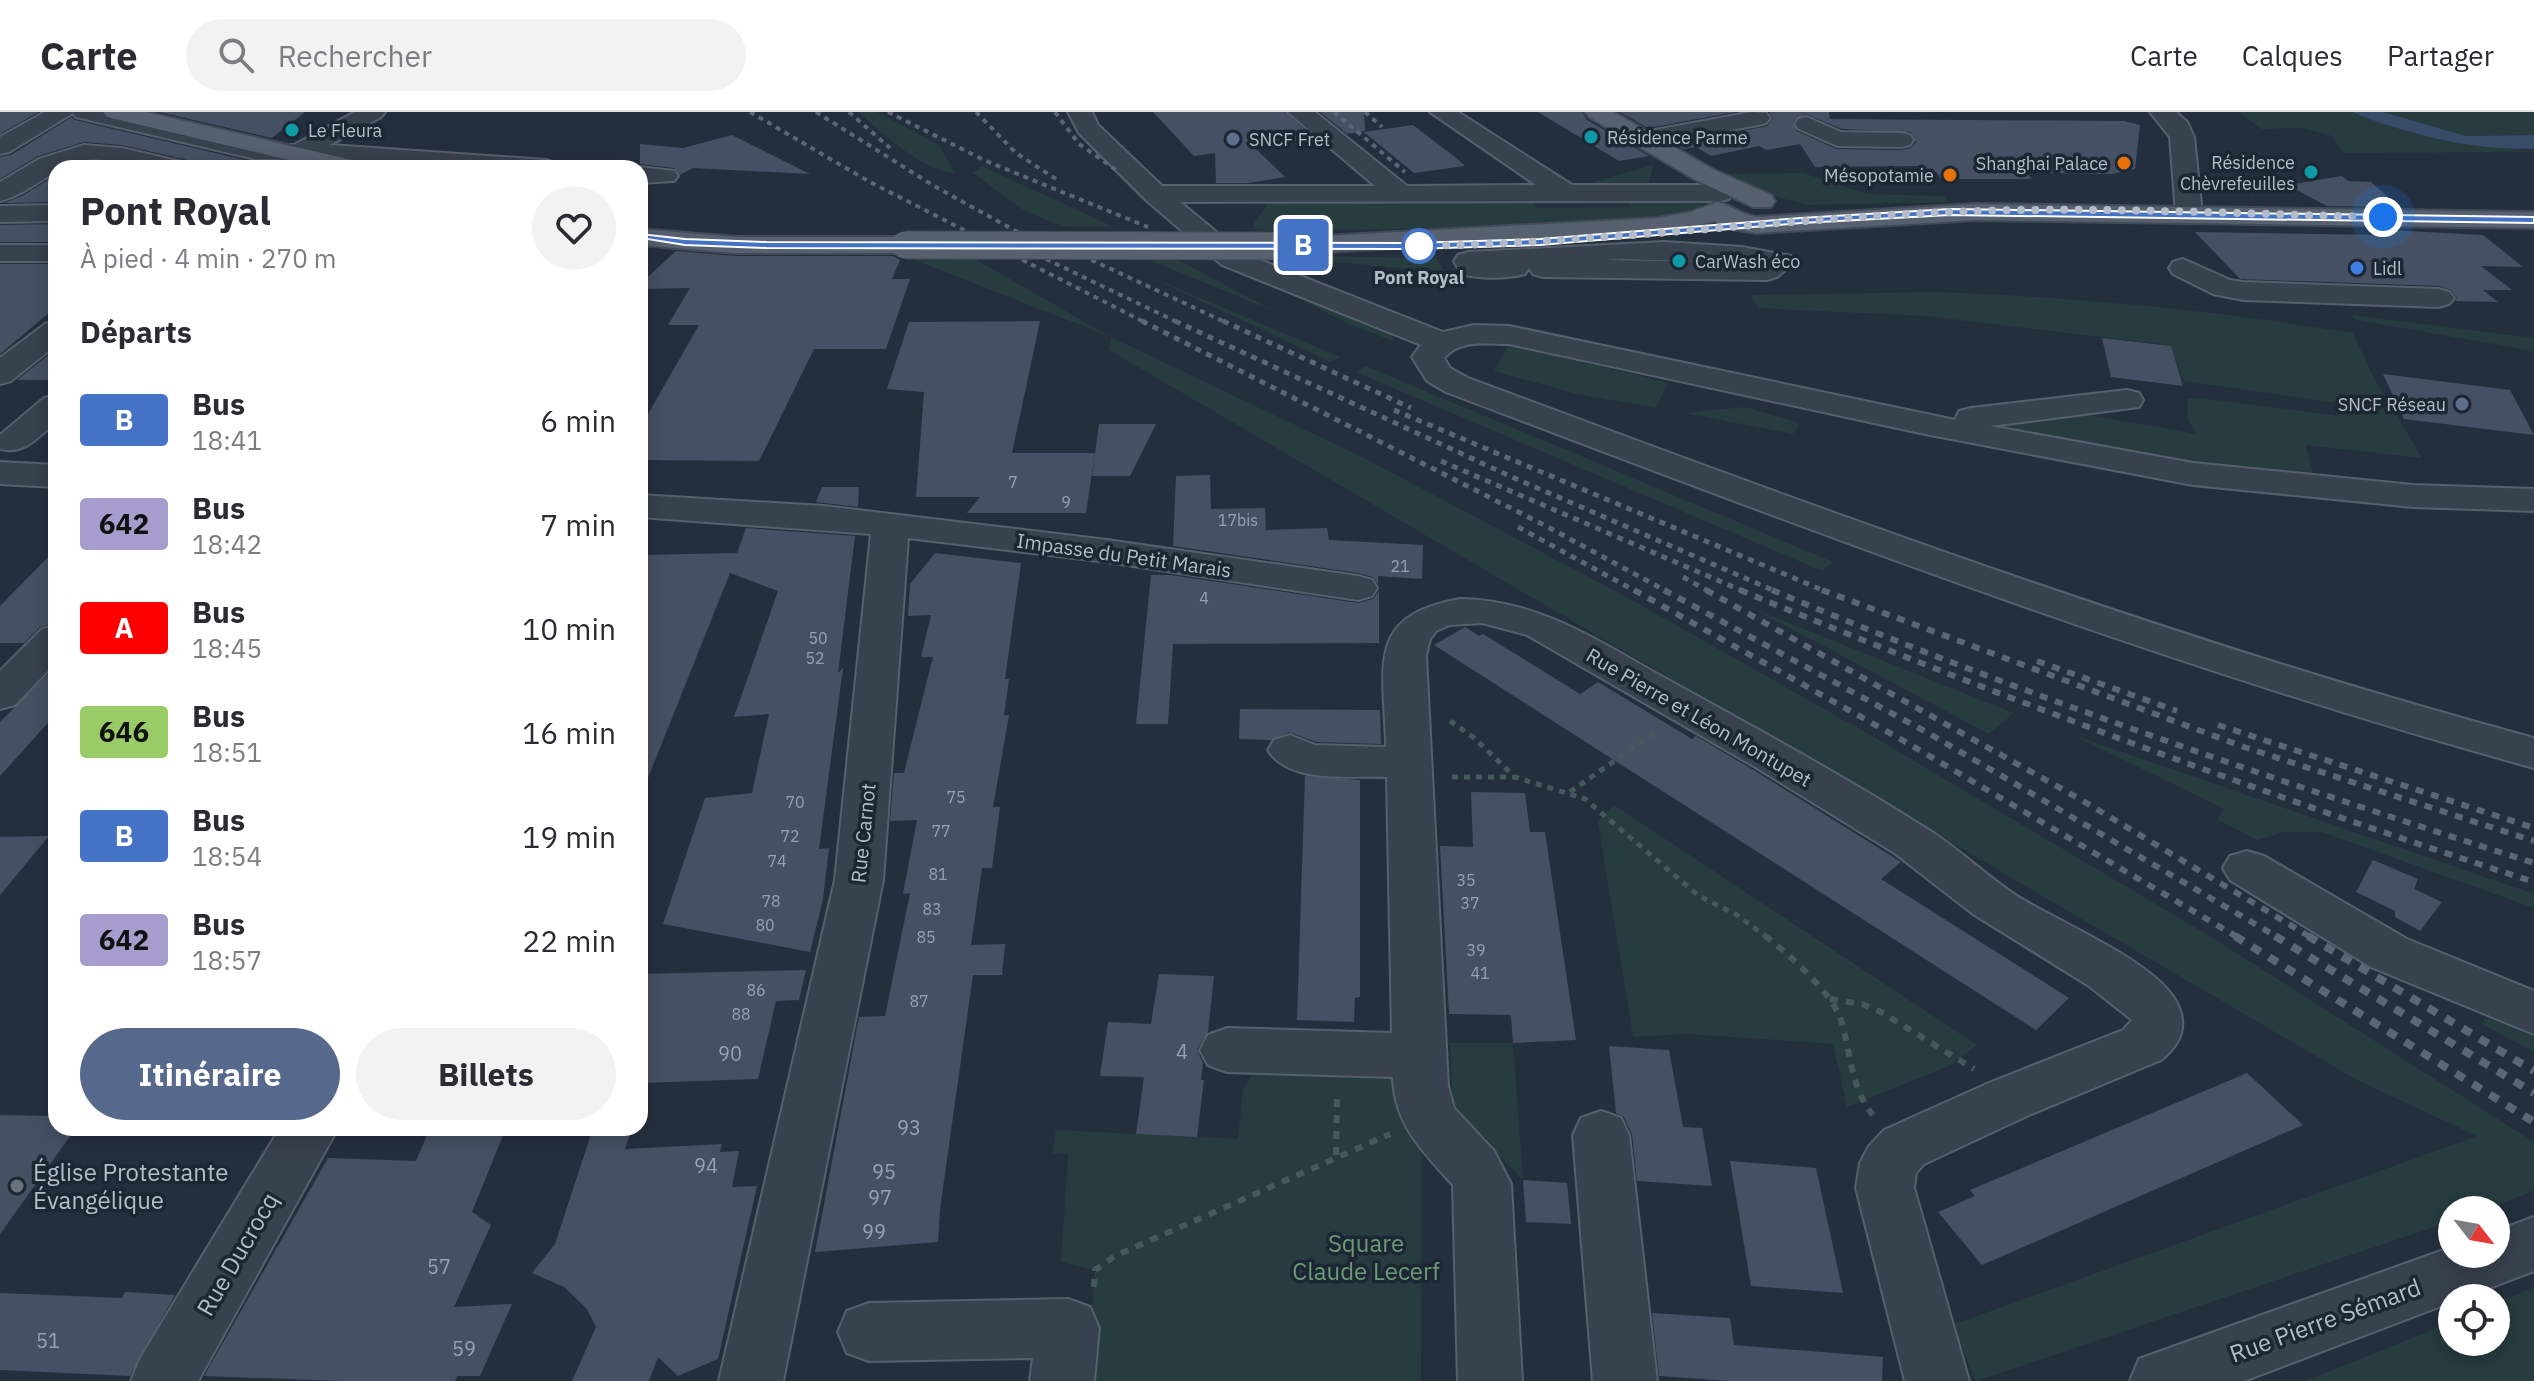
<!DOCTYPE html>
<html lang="fr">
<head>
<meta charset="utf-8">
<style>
  body { margin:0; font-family:"IBM Plex Sans",sans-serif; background:#f2f2f3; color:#2b2b33; height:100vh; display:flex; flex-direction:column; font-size:30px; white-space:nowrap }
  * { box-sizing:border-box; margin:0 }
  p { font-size:26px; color:#7c7c81 }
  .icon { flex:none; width:44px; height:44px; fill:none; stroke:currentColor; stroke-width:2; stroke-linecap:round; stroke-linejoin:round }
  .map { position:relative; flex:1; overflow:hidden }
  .details { position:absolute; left:48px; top:48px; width:600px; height:976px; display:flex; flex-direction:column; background:#fff; border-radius:24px; box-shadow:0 4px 20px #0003 }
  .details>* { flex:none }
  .badge { padding:0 16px; border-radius:6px; font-size:28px; line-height:52px }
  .needle { width:52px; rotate:121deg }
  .tools { position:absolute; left:2438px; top:1084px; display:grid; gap:16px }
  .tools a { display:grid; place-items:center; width:72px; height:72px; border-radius:50%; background:#fff; box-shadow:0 4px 20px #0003; font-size:40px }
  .you { position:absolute; width:40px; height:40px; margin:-20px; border:6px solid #fff; border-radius:50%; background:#1a73e8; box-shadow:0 0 0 12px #1a73e833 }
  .map>.badge { position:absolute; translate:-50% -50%; box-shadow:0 0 0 4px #fff }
  h2 { padding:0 32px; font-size:30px; line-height:72px }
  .round { display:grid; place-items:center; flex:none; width:84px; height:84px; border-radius:42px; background:#f2f2f3 }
  .overview { display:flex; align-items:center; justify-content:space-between; height:136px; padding:0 32px }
  h1 { font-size:38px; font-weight:800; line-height:60px }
  .action { display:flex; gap:16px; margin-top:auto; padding:16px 32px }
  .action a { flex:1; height:92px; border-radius:48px; background:#56698c; color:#fff; font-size:32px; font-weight:800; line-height:92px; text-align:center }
  .action a+a { background:#f2f2f3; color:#2b2b33 }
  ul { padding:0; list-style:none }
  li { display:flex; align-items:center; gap:24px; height:104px; padding:0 32px }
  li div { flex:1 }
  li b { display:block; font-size:30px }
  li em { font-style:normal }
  li .badge { min-width:88px; font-weight:700; text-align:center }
  header { display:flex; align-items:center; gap:48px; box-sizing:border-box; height:112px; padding:0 40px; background:#fff; border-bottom:2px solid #e1e1e2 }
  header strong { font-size:38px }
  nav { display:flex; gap:44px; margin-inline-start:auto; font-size:28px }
  .search { width:560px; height:72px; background:#f2f2f3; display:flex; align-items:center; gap:20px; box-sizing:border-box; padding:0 28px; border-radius:44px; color:#7c7c81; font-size:30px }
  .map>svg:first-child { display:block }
</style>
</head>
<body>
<header>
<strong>Carte</strong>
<div class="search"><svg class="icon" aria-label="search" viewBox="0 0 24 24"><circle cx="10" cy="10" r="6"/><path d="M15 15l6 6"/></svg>Rechercher</div>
<nav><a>Carte</a><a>Calques</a><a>Partager</a></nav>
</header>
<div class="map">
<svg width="2534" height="1269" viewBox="0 0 2534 1269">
  <rect width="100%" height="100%" fill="#242f3e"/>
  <!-- green -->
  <path fill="#263c3f" d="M858,0h19l62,33 16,28c-29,0 -75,-41 -97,-61z
    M2238,0h114l58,21 124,19 -191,1 -11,-17 -29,-8 -42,1z
    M2383,0h151v23l-68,1z
    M1653,53l-5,22 -57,-4z
    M982,54l132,61 -53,-1 -36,-15 -52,-38z
    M1803,61l64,21 77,2 5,6 -142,3 -49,-13 -35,-18z
    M1626,85l81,2 -12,13 -24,7 -5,-3 -130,11 -278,4 -5,-6 15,-22 263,-3 6,8 95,-1z
    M902,143h66l143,82 253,121 266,141 237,134 341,202 326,207v49l-49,19h-33v11l-476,160 -24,-56 525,-189 -120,-56 -1248,-730 2,-13z
    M1137,143h32l105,56z
    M1304,144l132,2 10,15 -156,-16z
    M1141,161l199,84 -9,5z
    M1250,162l141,57 2,10 -42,-16z
    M1936,180c141,5 278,18 417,41l20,43 49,82 -117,-13 10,34c-110,-13 -221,-26 -329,-54l79,-14 132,23 -9,-14 -1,-21 12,-1 141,18 -4,-13 -152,-22 -15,-36 -243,-29 -168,-8 -8,-13z
    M2351,203l183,23v13l-178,-31z
    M1509,232l159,39 -12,25 -83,-15 -79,-22z
    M1366,254l467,196 -11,9 -466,-199z
    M1745,295l55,16 -7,11 -109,-21z
    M1752,496l262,105 -25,21z
    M2073,623l461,159v14l-212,-76h-38l-27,8 -40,-21 7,-10z
    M1614,693l363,240 -26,20 -104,42 -14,-63 -145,-10 -55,3 -35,-215z
    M2489,897l45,20v23l-52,-28z
    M1450,931h63l10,137 -70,-71z
    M1254,961l136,2 5,4 27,64 -1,238h-334l8,-111 -34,-8 7,-108 -16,-1 4,-23 182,9 5,-50z
    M2534,1175v94h-229l147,-59v20h44v-39z"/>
  <!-- water -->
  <path fill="#394c67" d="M2352,0h31l83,24 68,-1v14c-61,1 -126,-14 -182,-37z"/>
  <!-- building -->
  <path fill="#455162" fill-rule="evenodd" d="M0,0h39l-39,22z
    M159,0h146l-33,26z
    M1153,0h132l30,27 -61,8 31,30 -36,6h-33l-1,-30 -21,3z
    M1320,0h44l1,19 -18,3z
    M1538,0h44l5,8 62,36 -30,5z
    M1620,0h116l-88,16z
    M1769,0h60l1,7 294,2 16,4 -5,44 -23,5 -85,-1 5,6h-91l-5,-7h-10l-4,-6 -107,1 -15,-23 -34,6 -7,-4 -48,10 -15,-9 -12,2 -10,-5 93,-18 6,-8zM1806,2l36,15 69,3 5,10 -5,6 -10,2 -65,-1 -39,-18 -4,-9z
    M72,5l3,3 170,40 -11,8h-41l-6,-8 -65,-15 -38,-3 -46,14 -38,23v-22l11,-2z
    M1413,13l42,32 10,9 -51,7 -50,-41z
    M732,23l78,39 -117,-6 -13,7 -6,-7 -34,-4v-20l43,4z
    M56,63v27l-52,1 18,-7z
    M2342,64l6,5 23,1 28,25 -72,-1 -40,-21z
    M56,112v18h-56v-17z
    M2370,117l113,6 40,32 -42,-1 31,24h-29l15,12 -43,-1 2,-3 -6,-8 -12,-4 -199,-7 -45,-47 187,3z
    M676,139l60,5h157l7,4 -8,19h18l-24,70h-72l-55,112 -119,-1v-32l59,-103h-31l22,-37 -50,1v-5z
    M0,152h56v43l-56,47z
    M1040,209l-28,132h83l-9,60h-119l13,-16h-64l8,-105 -37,-3 22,-67z
    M2102,226l69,8 12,40 -72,-9z
    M56,237v31h-39z
    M2383,262l127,16 24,45 -130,-16z
    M1099,312h57l-26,52h-38z
    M1210,363l1,34 54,-1 1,22 61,-2 2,12 94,5 -1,34 -44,-3v9l-5,-8 -15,-4 -185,-27 3,-70z
    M822,375h37l-1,20 -42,-5z
    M746,416l109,8 -17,137 5,-5 -24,181 10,-1 -6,51 -13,53 -147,-28 42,-126 47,-5 17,-79 -35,3 44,-126 -48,-18 -86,215 -4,4v-237l97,-2z
    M56,437v74l-16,4 -16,16h-24v-37z
    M935,441l86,10 -16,116h4l-5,36h5l-16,92h7l-8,61h-10l-11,77 34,-1 -3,31h-29l-33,234 -2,33 -123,10 44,-235 26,-1 25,-123 -7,1 14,-74 -27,1 4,-48h10l29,-116h-12l10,-42 -23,1 2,-32z
    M1151,463h20l187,28 15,-4 6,-8v52l-206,1 -5,80h-32z
    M1465,515l14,9 4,-2 97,60 18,-12 94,57 4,-3 59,35 146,91 -20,17 188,119 -33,32 -602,-385z
    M56,554v48l-56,62v-54z
    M1240,597l140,1 1,34 -65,-2 -27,-10 -18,8 -32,-1z
    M1305,664l55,4v217l-5,1 -1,24 -57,-2z
    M1471,680l54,1 5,39h15l31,208 -63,3 -2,-28 -62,-1 -9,-168 33,1z
    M49,724l-49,59v-58z
    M2373,748l45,19 -4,10 28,13 -22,29 -25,-14v-6l-39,-19z
    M806,858l-7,30 -23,1 -18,78 -118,4v-109z
    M1159,862l55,2 -6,56 -11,17 6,14 -2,17h3l-7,57 -61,-3 8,-57 -44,-1 8,-54 43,2z
    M1609,934l60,4 14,77 19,1 10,58 -75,-5 -5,-47 -8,-17 -8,-4z
    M2247,961l56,52 -321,140 -44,-53 37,-16 -5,-6z
    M0,1003l56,1v12h20l-76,106z
    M430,1016h76l-34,84 19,13 -37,82 58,-3 -32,72h-23l-2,5h-113l-138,-5 124,-218 88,3z
    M593,1016h39l-7,21 97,-5 -2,8 19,-1 -7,36 25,-1 -39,173 -40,17 -20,-19 -9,24h-77l24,-54 -9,-18 -23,-22 -32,-14 23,-29z
    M1730,1049l86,7 27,125 -92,-7z
    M1523,1068l44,3 4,41 -45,-2z
    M125,1180l50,3 -45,81 -130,-6v-77l122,5z
    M1652,1201l78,5 4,27 149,12 -1,24h-153l-70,-5z"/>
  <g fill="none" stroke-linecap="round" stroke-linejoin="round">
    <defs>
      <path id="minor" d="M45,0h70l140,33h39l61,-33h30l-4,5 -51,28 216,15 9,3 4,5h-108l-93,-8 -103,-1 -179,-42 -3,-4 -64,39 -9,2v-17z
        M1068,0h24l6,13 64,61h213l-87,-74h27l92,74 129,-1 -106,-73h28l114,73h148l9,2 4,6 -4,6 -9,2 -540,1 62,51 201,79 31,-7 35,1 446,94 4,-9 12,-3 156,-18 12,3 4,7 -4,7 -149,19 203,37 220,22 121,4v22l-121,-4 -220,-22 -268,-51 -416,-90c-23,0 -49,-5 -65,14l6,10 18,10c352,131 703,262 1066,360v30c-371,-102 -729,-240 -1088,-376l-19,-11 -15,-24 9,-12 -199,-80 -76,-65 -67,-67z
        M1752,0l14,1 4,5 -4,5 -8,2 -114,21 -9,-2 -3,-5 3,-5 9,-2z
        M2150,0h26l11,10 7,15 8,77 -3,6h-20l-3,-6 -6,-77z
        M1807,5l34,15 60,1 9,2 3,5 -3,5 -9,2 -64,-1 -38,-17 -4,-5 4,-5z
        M84,33l38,3 64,15 4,5c-15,0 -30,2 -45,0 -22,-3 -45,-13 -68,-6 -27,8 -48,32 -77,39v-19l39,-23z
        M640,55l34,4 4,5 -4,5 -34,2v-15h-3z
        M56,93v16l-56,1v-16z
        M1664,130l78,5 49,9 4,6 -18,15 -10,3 -224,-3 -10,-3 -4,-6 -4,6c-19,5 -45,5 -64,0l-7,-13 4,-6 10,-3zM1624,147l89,3 -109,-2z
        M0,133h56v16h-56z
        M2183,147l47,21 13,2 196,7 10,3 5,6 -5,6 -10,3 -196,-7 -30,-6 -40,-20 -4,-6 4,-6z
        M56,209v24l-45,36 -11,3v-26l45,-34z
        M56,283v27c-18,15 -31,33 -56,27v-14l44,-37z
        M0,350l56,3v22l-56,-3z
        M640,383l184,11 283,34 251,36 14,4 5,8 -5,8 -14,4 -251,-38 -199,-24 -25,342 -100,501h-64l116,-501 36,-346 -231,-17z
        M1460,487c82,1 142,45 212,83 85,47 170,93 252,145 33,20 61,48 93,69 41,26 132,63 157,102 15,24 9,45 -13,62l-132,55 -105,49 -8,9 -2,15 55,193h-64l-49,-193 4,-25 9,-17 15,-16 105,-47 134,-53 9,-10 -43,-34 -116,-72 -80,-62 -136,-84 -230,-133 -45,-12 -32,2 -14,6 -6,8 -4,17 22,430 6,22 40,43 17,33 11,197h-64l-5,-196c-30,-33 -59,-61 -60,-108l-166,-5 -19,-7 -8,-15 8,-15 19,-7 165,5 -5,-256c-36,-2 -97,8 -119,-27l6,-10 16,-5 25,10 71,2c-1,-79 -23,-131 74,-148z
        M56,514v36l-41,43 -15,4v-38l42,-42z
        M2247,739l17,5 143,83 127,52v43l-163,-67 -141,-87 -7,-12 7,-12z
        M1601,999l20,7 8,17 28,246h-64l-20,-246 8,-17z
        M280,1016h58l-140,253h-67l9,-22z
        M2534,1105v54l-71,27h-11v4l-208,79h-114l9,-22 313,-112v7h44v-23z
        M1068,1187l22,8 9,21 -5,53h-64l3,-23 -164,3 -22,-8 -9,-21 9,-21 22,-8z"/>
      <path id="major" d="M103,0h43l219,51 4,5h-46l-216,-51z
        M1585,0h29l98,57 59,26 4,6 -4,6h-18l-59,-28 -105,-62z
        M1717,90c15,4 23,12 39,15l220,-13 558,8v16l-558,-8 -220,13 -35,-6 -6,-6 -58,13 -369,20 -10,-2 -4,-6 4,-6 10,-2 369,-20 34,-6z
        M640,117l96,8h169l10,2 4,6 -4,6 -10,2h-169l-96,-8z"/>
    </defs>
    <!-- minor casing -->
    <use href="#minor" stroke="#565f6c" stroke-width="4"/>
    <!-- major casing -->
    <use href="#major" stroke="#414a57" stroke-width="4"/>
    <!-- path-far1 -->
    <path stroke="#44595c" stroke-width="5" stroke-dasharray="6 6" stroke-linecap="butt" d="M1450,609l23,16 42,40 70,22 114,97 38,19 31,23
      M1452,665h62
      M1570,680l87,-61"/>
    <!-- path -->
    <path stroke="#44595c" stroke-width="6" stroke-dasharray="8 8" stroke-linecap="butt" d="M1765,824c21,15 66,57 75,81 11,33 10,71 33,98
      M1830,887l32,5 19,8 93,57
      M1336,1043l1,-59
      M1094,1175l1,-17 20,-14 275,-122"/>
    <!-- minor -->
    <use href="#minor" fill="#38414e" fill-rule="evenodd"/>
    <!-- major -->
    <use href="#major" fill="#56606e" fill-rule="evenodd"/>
    <!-- rail-far3 -->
    <path stroke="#5a6575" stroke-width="4" stroke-dasharray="5 5" stroke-linecap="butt" d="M750,0l118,69 278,142
      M816,0l118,74 129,71
      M849,0l41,36
      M888,0l98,49 162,66
      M976,0l40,41 43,28
      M1055,0l24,32 40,28
      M1334,0l71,60
      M1365,0l17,15
      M1055,131l172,80
      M1046,147l133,64"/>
    <!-- rail-far2 -->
    <path stroke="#5a6575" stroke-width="5" stroke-dasharray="6 6" stroke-linecap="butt" d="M1142,209l404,205 122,66
      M1175,209l337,156 265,115
      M1223,209l188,87
      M1394,298l433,182
      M1441,349l304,131
      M1518,415l119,65
      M1683,465l27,15"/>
    <!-- rail-far1 -->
    <path stroke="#5a6575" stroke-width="6" stroke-dasharray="8 8" stroke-linecap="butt" d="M1634,478l270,151 335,197
      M1664,478l266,144 349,204
      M1706,478l372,208 234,140
      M1740,478c261,108 525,205 794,292
      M1772,478c249,105 505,191 762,273
      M1822,478l422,157 290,94
      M2037,549l140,50
      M2218,613l316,103"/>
    <!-- rail -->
    <path stroke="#5a6575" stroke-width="8" stroke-dasharray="10 10" stroke-linecap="butt" d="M2235,824l299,186
      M2275,824l259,157
      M2308,824l226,135"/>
    <defs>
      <path id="major-bridge" d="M905,133l383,1"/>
    </defs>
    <!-- major-bridge casing -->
    <use href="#major-bridge" stroke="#414a57" stroke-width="29" stroke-linecap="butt"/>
    <!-- major-bridge -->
    <use href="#major-bridge" stroke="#56606e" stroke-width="27"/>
  </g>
  <!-- line -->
  <path fill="#4472c4" stroke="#fff" stroke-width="2" d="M1950,97l584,8v6l-584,-8 -149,8 -261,22 -129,4 -645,-1 -81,-3 -50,-8 5,-3 45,5 81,3 645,1 129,-4 261,-21z"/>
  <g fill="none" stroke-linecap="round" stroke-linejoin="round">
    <!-- walk -->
    <path stroke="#b4bcc9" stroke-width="8" stroke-dasharray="0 14.4" d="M1419,134h-8c179,-2 357,-26 536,-34 145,-6 291,2 436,5"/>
  </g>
  <!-- markers -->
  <g fill="#0f9aa8" stroke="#1d2633" stroke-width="3">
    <circle cx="292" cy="18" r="8"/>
    <circle cx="1591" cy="25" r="8"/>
    <circle cx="2311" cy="60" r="8"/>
    <circle cx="1679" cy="149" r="8"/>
  </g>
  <g fill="#5c6f8a" stroke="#1d2633" stroke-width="3">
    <circle cx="1233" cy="27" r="8"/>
    <circle cx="2462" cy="292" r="8"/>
  </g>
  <g fill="#e8710a" stroke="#1d2633" stroke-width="3">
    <circle cx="2124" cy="51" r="8"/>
    <circle cx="1950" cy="63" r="8"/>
  </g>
  <circle fill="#fff" stroke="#4472c4" stroke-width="4" cx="1419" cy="134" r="16"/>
  <circle fill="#3f7fe0" stroke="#1d2633" stroke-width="3" cx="2357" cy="156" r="8"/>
  <circle fill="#6b7280" stroke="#1d2633" stroke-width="3" cx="17" cy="1074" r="8"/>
  <g text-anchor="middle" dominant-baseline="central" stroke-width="7" stroke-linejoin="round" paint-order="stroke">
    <!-- number labels -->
    <g font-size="16" fill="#98a1af">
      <text x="1013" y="370">7</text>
      <text x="1066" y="390">9</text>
      <text x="1238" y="408">17bis</text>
      <text x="1400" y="454">21</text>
      <text x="1204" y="486">4</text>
      <text x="818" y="526">50</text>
      <text x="815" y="546">52</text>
      <text x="956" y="685">75</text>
      <text x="795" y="690">70</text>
      <text x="941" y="719">77</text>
      <text x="790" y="724">72</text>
      <text x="777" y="749">74</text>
      <text x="938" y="762">81</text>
      <text x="1466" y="768">35</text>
      <text x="771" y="789">78</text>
      <text x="1470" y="791">37</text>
      <text x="932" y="797">83</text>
      <text x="765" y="813">80</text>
      <text x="926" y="825">85</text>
      <text x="1476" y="838">39</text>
      <text x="1480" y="861">41</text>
      <text x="756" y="878">86</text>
      <text x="919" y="889">87</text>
      <text x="741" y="902">88</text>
    </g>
    <!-- far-poi labels -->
    <g font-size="18" fill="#b4bcc9" stroke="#1d2633" text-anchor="start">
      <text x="308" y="18">Le Fleura</text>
      <text x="1607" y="25">Résidence Parme</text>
      <text x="1249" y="27">SNCF Fret</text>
      <text x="2295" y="50" text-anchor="end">Résidence<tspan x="2295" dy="21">Chèvrefeuilles</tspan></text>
      <text x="2108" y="51" text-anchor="end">Shanghai Palace</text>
      <text x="1934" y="63" text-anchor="end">Mésopotamie</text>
      <text x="1695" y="149">CarWash éco</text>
      <text x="2373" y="156">Lidl</text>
      <text x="2446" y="292" text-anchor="end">SNCF Réseau</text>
    </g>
    <!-- far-stop labels -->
    <g font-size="18" font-weight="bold" fill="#b4bcc9" stroke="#1d2633">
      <text x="1419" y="165">Pont Royal</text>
    </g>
    <!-- street labels -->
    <g font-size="20" fill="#b4bcc9" stroke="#1d2633">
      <text transform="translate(1124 443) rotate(8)">Impasse du Petit Marais</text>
      <text transform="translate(1699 605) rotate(30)">Rue Pierre et Léon Montupet</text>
      <text transform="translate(863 721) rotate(-84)">Rue Carnot</text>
    </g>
    <!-- near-number labels -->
    <g font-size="20" fill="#98a1af">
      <text x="1182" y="939">4</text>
      <text x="730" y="941">90</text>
      <text x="909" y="1015">93</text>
      <text x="706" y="1053">94</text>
      <text x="884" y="1059">95</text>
      <text x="880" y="1085">97</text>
      <text x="874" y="1119">99</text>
      <text x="439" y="1154">57</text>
      <text x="48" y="1228">51</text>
      <text x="464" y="1236">59</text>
    </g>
    <!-- near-poi labels -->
    <g font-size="24" fill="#b4bcc9" stroke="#1d2633" text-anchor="start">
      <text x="33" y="1060">Église Protestante<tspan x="33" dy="28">Évangélique</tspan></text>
    </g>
    <!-- near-park labels -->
    <g font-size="24" fill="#6b9a76" stroke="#1d2633">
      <text x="1366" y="1131">Square<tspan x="1366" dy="28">Claude Lecerf</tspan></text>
    </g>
    <!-- near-street labels -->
    <g font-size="24" fill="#b4bcc9" stroke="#1d2633">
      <text transform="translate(237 1142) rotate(-60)">Rue Ducrocq</text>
      <text transform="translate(2325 1208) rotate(-20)">Rue Pierre Sémard</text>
    </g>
  </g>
</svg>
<div class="tools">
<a><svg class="needle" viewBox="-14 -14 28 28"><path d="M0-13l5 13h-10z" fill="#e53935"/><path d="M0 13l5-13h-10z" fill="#7c7c81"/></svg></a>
<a><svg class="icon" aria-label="locate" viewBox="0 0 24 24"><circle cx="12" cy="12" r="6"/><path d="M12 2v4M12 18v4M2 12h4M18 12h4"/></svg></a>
</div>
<div class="you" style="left:2383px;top:105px"></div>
<b class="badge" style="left:1303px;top:133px;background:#4472c4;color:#fff">B</b>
<section class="details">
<div class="overview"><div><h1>Pont Royal</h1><p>À pied · 4 min · 270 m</p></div><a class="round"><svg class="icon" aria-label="heart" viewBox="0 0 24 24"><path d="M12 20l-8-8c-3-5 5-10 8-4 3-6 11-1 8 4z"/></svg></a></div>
<h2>Départs</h2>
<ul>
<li><span class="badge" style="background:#4472c4;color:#fff">B</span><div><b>Bus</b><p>18:41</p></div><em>6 min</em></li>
<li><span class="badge" style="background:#a69dcd;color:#111">642</span><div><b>Bus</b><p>18:42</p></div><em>7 min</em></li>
<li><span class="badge" style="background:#fe0000;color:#fff">A</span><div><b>Bus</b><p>18:45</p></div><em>10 min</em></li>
<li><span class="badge" style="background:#9c6;color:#111">646</span><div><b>Bus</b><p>18:51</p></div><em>16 min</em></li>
<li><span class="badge" style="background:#4472c4;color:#fff">B</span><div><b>Bus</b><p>18:54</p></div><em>19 min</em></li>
<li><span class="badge" style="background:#a69dcd;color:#111">642</span><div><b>Bus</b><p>18:57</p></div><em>22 min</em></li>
</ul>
<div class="action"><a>Itinéraire</a><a>Billets</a></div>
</section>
</div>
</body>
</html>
